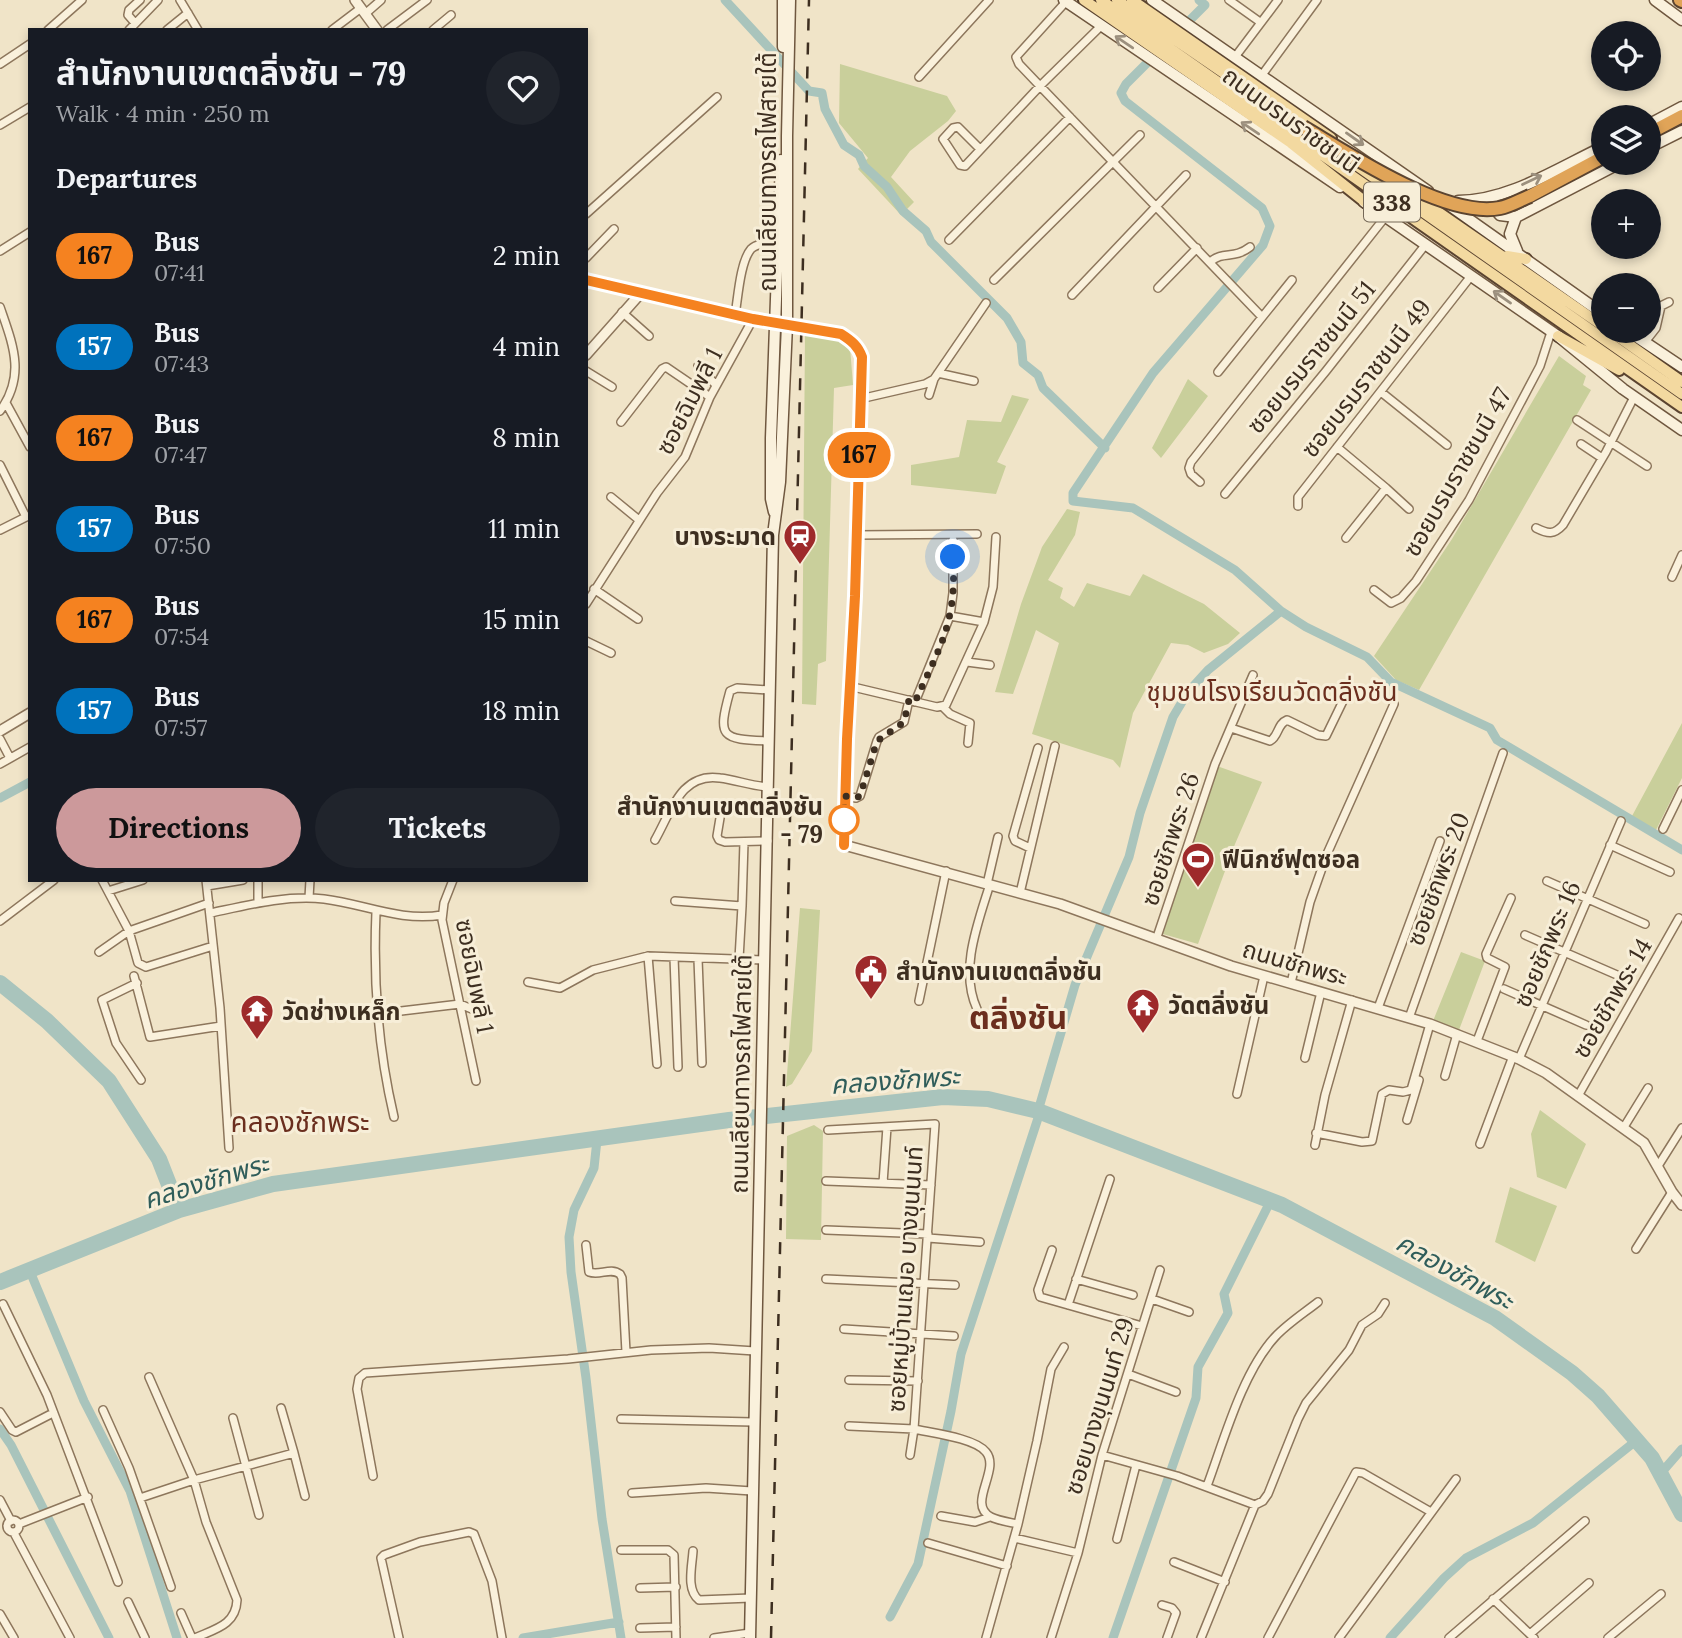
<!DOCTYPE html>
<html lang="en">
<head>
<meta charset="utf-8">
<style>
  body { margin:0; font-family:Lora,"Noto Sans Thai",serif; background:#20242c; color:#f1f3f6; height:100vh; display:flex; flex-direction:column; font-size:26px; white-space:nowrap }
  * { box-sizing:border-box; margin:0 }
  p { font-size:23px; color:#9ea1a6 }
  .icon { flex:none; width:38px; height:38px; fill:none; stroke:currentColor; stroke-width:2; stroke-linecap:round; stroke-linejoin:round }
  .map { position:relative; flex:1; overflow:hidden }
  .panel { position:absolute; left:28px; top:28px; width:560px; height:854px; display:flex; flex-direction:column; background:#171b24; border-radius:0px; box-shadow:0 4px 10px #0003 }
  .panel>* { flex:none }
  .badge { padding:0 14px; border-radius:23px; font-size:24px; line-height:46px }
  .tools { position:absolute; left:1591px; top:21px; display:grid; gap:14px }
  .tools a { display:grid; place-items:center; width:70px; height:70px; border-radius:50%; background:#171b24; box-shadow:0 4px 10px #0003; font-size:35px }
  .you { position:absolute; width:35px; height:35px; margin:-18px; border:5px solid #fff; border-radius:50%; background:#1a73e8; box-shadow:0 0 0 10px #1a73e833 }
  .map>.badge { position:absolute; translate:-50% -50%; box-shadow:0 0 0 4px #fff }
  h2 { padding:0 28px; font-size:26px; line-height:63px }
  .round { display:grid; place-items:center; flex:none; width:74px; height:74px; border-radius:37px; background:#20242c }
  .head { display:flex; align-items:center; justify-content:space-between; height:119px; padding:0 28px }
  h1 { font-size:33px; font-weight:700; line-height:52px }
  .button { display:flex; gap:14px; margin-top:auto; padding:14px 28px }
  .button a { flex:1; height:80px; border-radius:42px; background:#cc999b; color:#111; font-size:28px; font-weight:700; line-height:80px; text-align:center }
  .button a+a { background:#20242c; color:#f1f3f6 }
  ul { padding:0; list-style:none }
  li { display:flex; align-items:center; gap:21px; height:91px; padding:0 28px }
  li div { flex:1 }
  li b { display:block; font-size:26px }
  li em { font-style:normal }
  li .badge { min-width:77px; font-weight:700; text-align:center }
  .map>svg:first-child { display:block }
</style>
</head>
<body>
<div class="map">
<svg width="1682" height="1638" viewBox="0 0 1682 1638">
  <rect width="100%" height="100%" fill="#f0e4c8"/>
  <!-- green -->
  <path fill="#c9cf9b" d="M840,64l107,32 9,15 -8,10 -38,30 -19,26 23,25 -13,13 -43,-46 10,-11 -29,-35z
    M805,333l24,4 21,10 3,38 -19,3 -8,273 -8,3 -2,41 -14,-1z
    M1559,356l27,20 -3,9 8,5 -172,300 -23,-10 -22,-24 78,-117z
    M1188,379l20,17 -47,62 -9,-10z
    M1012,395l17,4 -32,63 9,4 -10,28 -85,-9v-20l48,-8 8,-37 34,2z
    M1067,509l13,3 -5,23 -27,45 15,8 -3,10 14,9 13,-24 43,13 13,-22 61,30 36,29 -12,11 -24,9 -16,-8 -17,-2 -38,70 -13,55 -7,-8 -81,-26 27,-91 -23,-13 -23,64 -18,-2 26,-88 21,-57z
    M1682,723v55l-26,52 -24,-14z
    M1217,766l45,16 -27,62 -37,100 -35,-10z
    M800,908l20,2 -8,141 -20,33 -6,3z
    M1461,952l24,9 -26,69 -26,-9z
    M1540,1110l46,34 -20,45 -29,-12 -6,-43z
    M814,1125l9,6 -2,109 -35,-1 1,-103z
    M1510,1187l47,19 -22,56 -40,-20z"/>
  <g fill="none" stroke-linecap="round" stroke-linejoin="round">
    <!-- canal -->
    <path stroke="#a9c4bc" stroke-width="9" d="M725,0l84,91 13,2 3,16 19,36 15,10 5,11 23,21 16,24 23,20 5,11 76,76 14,24 2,21 15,12 5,13 62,60
      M1182,28l23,-23 -6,-5
      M1281,611l25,16 61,30 24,25 99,46 7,12 185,110
      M0,798l30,-16
      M1038,1111l37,-126 54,-128 11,-44 33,-96 15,-25 20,-22 73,-59 -46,-41 -102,-62 -60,-7v-8l80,-120 110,-128 7,-19 -8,-18 -137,-107 -4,-8 5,-9 29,-29
      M597,1140l-3,28 -20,42 -5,27 2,35 15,106 16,141 19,119
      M29,1269l55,132 46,90 47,147
      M0,1429l11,16 98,193
      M1661,1473l21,-24
      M890,1617l28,-53 33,-153 10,-57 79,-242
      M523,1638l96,-16
      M1113,1638l83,-240 2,-31 30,-54 -4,-19 47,-94
      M1390,1638l54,-60 22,-20 67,-35 104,-83"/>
    <!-- river -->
    <path stroke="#a9c4bc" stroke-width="16" d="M0,983l47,38 62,60 50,78 20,51
      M0,1282l179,-72 94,-26 456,-64 214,-23 45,2 50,12 244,94 213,113 77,55 26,23 54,62 30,56"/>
    <defs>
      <path id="minor" d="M180,0l18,30
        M1229,0l31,22
        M365,14l16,-14
        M135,23l-7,-8 1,-5 11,-10
        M1101,26l-61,60 222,231
        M48,30l34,-30
        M129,30l29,-30
        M167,30l21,-17
        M332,30l29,-22
        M387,30l40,-30
        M433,30l18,-15
        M1235,57l43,-57
        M0,64l30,-20
        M1262,75l55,-75
        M919,77l70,-77
        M0,125l30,-18
        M980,149l-22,-22 -5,1 -10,11 17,26 5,1 75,-80 -21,-22 -3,-7 47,-52
        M586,214l131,-117
        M949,240l121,-123
        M0,251l30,-19
        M586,258l28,-29
        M1210,262c14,-12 23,-2 40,-15
        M994,280l146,-145
        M1158,288l39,-40
        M1072,295l114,-120
        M0,307c13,38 26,68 0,104
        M622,312l27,24
        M735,315c3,-17 5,-53 16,-66 6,-6 19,-6 27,-7
        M1645,342l11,-14 5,-22 8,-4
        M698,366l18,19
        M586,371l26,16
        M1218,372l74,-92
        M938,373l36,8
        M1381,392l66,53
        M929,395l5,-16
        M860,399l65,-15 9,-5 52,-76
        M6,403l24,44
        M1577,420l70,46
        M621,422l41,-53 4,-2 44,30
        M1581,444l21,14
        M1337,447l49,41 -40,50
        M0,465l26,52
        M1200,482l-9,-8 -2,-6 2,-6 195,-246
        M1386,488l23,21
        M1225,494l101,-123 100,-127
        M611,497l28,23
        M1298,506v-9l173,-221
        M1536,528c12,6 18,7 27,-3l43,-73 28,-55
        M0,530l28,-14
        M857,535l120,-1
        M1672,577l10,-22
        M594,589l44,30
        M1374,590l17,13 10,-5 15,-17 53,-81 71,-134 11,-34
        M586,604l71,-111 28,-36 25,-60 43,-78
        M950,616l34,6
        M586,641l25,12
        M967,662l23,3
        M849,686l88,21 9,-2 38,-83 9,-35 3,-50
        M915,702l35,-86 3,-23v-53
        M943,707l7,7 20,9 -2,20
        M1231,728l39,13c9,-5 7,-17 17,-21l31,15 8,1 17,-35
        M0,739l10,19
        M768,741c-47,-2 -51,-3 -38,-50l7,-3 33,2
        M0,764l30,-17
        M845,796l11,2 4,-2 17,-55 2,-4 25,-15 5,-22
        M720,818l-3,18 2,4 6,2 43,-1
        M1663,829l19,-39
        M655,840c16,-28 26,-68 65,-62 16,2 32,8 48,9
        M1610,845l60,27
        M1030,848l-15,-7 -2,-5 25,-88
        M102,880l27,51 9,32 8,4 67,-21
        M206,880l14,128 9,140
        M258,880v22
        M453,880l-9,23 -2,17 34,161
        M1547,881l98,43
        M987,884l11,-47
        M207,886l36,-6
        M108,891l35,-11
        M1020,893l35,-147
        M309,898l1,-18
        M675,901l67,5 2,-64
        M376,912c-3,70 2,137 18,205
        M211,913c37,-8 75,-18 113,-14 41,5 76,23 118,16
        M0,921l54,-41
        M1525,935l92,40
        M1157,937l58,-173 38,-89
        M99,952l30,-21 80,-28
        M648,956l9,108
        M674,957l4,110
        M698,959l4,104
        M739,959l3,-53
        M134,976l16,61 71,-11
        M528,982l32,6 33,-18 55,-14 117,4
        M137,983l-35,17 14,43 25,37
        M1291,983l19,-81 17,-48 67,-150
        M1504,989l82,36
        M919,1001l27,-130
        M1378,1008l62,-167
        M977,1009c-18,-39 1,-86 13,-125
        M376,1014l84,-10 14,6 7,-1
        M1409,1018l94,-265
        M1477,1041l28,-74 -18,-9 -1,-4 25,-56
        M1305,1058l16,-66
        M1519,1059l102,-238
        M1445,1076l12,-42
        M1237,1094l27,-118
        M1578,1096l101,-178
        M1407,1120l12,-40
        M1624,1127l24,-39
        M828,1130l107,-6 -21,305c18,4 61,9 72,23 15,18 -20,52 5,65 8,4 18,5 27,7
        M1316,1133l46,9 10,-1 10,-47 7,-4 14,2 8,-2 19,-66
        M1480,1144l33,-88
        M1315,1145l10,-50 27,-95
        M1658,1166l24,-38
        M826,1181l105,4
        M883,1183l4,-56
        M826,1230l102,4
        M928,1238l52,4
        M586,1245l3,27c11,4 21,-5 31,2l2,4 4,74
        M1636,1249l36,-57
        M1052,1250l-14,40 2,7 102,29
        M826,1279l129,6
        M1076,1279l57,16
        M1152,1299l37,13
        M3,1304l44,91 71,187
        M1068,1305l42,-126
        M844,1329l110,7
        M1128,1374l48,18
        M149,1377l45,103 12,42 31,78c-1,25 -22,29 -42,38
        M849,1380l69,1
        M103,1410l26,58 42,119
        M0,1412l12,18 4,2 37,-19
        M233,1418l26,97
        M621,1419l132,3
        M849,1426l65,3 -4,26
        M294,1453l11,43
        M1102,1455l75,21 78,29
        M373,1476l-16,-87 2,-11 6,-5 203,-14 83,-9 58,-2 46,3
        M1207,1486c17,-46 35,-113 68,-149 12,-13 29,-24 43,-35
        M632,1493l74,-5 46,3
        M140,1498l54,-18 100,-27 -13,-45
        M0,1500l11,21
        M941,1516l34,6 15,-5
        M7 1526a6 6 0 1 1 12 0a6 6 0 1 1-12 0Z
        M19,1524l69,-27
        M14,1533l56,105
        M1014,1538l64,15
        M1117,1539l19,-74
        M928,1543l79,23
        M621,1550h47l6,5 2,83
        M693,1551c-1,16 -7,39 6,49l52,-2
        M1174,1562l51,20
        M640,1588l36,-1
        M1493,1599l41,39
        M128,1602l17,36
        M1162,1605l10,3 4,5 -9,25
        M181,1613l11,25
        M0,1614l14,24
        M640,1628l36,-1
        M1530,1634l59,-51
        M399,1638l-18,-80 3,-3 36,-13 49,-10 5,2 18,47 10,57
        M714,1638l36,-5
        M986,1638l32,-114 19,-83 14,-72 13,-22
        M1051,1638l27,-85 24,-98 58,-185
        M1201,1638l54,-133 8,-4 5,-7 30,-75 8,-16 43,-53 13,-25 16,-11 7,-11
        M1268,1638l88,-166 7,1 68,39
        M1339,1638l117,-159
        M1449,1638l136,-117
        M1608,1638l53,-44"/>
      <path id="tertiary" d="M355,0l22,30
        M586,280l167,39 88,16c11,6 17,11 21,22l-7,238 -6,91 -5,159 216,59 171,62 199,58 89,35 27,14 98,70 28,49 10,13
        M586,355l54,-61
        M0,731l30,-18"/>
      <path id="secondary" d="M1064,0l276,187
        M1152,0l276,191
        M1655,0l27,20
        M783,47v-47
        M1648,125l34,-18
        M1648,148l34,-17
        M1458,201c51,0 100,-33 145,-54
        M1364,202l194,134 65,53 59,41
        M1446,203l157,111
        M1493,203l1,5 6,7 16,2
        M1517,251l-7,-17 6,-17 104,-54
        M1628,331l54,36
        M774,512l-3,-13v-61l10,-278
        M750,1638l23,-1103 7,-53 7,-157v-189l3,-136"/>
      <path id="primary" d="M1084,0l207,143 78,62
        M1101,0l581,407
        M1117,0l191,131
        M1132,0l199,138
        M1353,163l329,231
        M1405,189l198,137
        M1507,256l19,3
        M1610,331l72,51
        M1558,336l61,34"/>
      <path id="motorway" d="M1680,0l2,1
        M1648,134l34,-18
        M1530,196l73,-39"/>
    </defs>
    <!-- minor casing -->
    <use href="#minor" stroke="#8d765c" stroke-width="10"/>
    <!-- tertiary casing -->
    <use href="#tertiary" stroke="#8d765c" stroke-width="12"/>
    <!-- secondary casing -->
    <use href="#secondary" stroke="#6f573f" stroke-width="13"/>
    <!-- primary casing -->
    <use href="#primary" stroke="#5b4430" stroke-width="14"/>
    <!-- motorway casing -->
    <use href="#motorway" stroke="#5b4430" stroke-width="16"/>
    <!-- minor -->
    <use href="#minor" stroke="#faf1dc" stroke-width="7"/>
    <!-- tertiary -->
    <use href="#tertiary" stroke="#faf1dc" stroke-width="9"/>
    <!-- secondary -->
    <use href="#secondary" stroke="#faf1dc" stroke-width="10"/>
    <!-- primary -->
    <use href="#primary" stroke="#f3d9a0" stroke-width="10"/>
    <!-- motorway -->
    <use href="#motorway" stroke="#e0a458" stroke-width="12"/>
    <!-- rail -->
    <path stroke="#3d2e20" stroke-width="2.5" stroke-dasharray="12 12" stroke-linecap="butt" d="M771,1638l38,-1638"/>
    <defs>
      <path id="motorway-bridge" d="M1303,127c46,27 143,92 197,81 10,-2 20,-8 30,-12"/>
    </defs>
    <!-- motorway-bridge casing -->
    <use href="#motorway-bridge" stroke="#5b4430" stroke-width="16" stroke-linecap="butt"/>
    <!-- motorway-bridge -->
    <use href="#motorway-bridge" stroke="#e0a458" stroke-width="12"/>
  </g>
  <!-- one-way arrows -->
  <defs><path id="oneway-shaft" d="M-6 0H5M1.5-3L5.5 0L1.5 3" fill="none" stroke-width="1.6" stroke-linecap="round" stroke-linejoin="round" transform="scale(1.75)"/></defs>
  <g stroke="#9c907e">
    <use href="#oneway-shaft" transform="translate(1124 42) rotate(-146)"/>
    <use href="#oneway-shaft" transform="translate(1250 128) rotate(-146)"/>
    <use href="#oneway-shaft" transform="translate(1355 139) rotate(35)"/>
    <use href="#oneway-shaft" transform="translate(1532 180) rotate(-25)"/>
    <use href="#oneway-shaft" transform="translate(1502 297) rotate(-145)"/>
  </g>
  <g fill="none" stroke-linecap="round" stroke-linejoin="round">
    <defs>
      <path id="line" d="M586,280l167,39 88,15c11,7 17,12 21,23l-7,239 -8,143 -3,106"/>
    </defs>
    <!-- line casing -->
    <use href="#line" stroke="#fff" stroke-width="16"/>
    <!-- line -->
    <use href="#line" stroke="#f58220" stroke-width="10"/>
    <!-- walk -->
    <path stroke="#3d2e20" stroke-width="7" stroke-dasharray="0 12.6" d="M844,820l1,-24 11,2 4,-2 17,-55 27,-19 5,-22 6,2c12,-28 30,-59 35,-89 4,-18 4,-37 3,-56"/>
  </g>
  <!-- icons -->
  <defs>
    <symbol id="station-pin" viewBox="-11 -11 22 30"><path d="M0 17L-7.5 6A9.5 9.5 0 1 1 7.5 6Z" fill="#9e2a2b" stroke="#f7eed8"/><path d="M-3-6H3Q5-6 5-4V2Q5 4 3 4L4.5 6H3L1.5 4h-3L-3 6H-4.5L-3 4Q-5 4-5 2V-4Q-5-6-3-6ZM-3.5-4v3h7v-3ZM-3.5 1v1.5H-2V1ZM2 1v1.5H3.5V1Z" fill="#fff"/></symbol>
    <symbol id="stadium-pin" viewBox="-11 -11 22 30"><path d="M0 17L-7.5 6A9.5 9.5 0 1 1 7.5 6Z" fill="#9e2a2b" stroke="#f7eed8"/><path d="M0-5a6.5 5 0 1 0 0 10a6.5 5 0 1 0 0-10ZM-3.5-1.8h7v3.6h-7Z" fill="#fff"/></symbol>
    <symbol id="civic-pin" viewBox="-11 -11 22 30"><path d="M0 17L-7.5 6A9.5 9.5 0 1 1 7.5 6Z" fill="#9e2a2b" stroke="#f7eed8"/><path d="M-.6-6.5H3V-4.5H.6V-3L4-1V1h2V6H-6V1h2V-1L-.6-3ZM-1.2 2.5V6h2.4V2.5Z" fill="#fff"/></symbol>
    <symbol id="temple-pin" viewBox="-11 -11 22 30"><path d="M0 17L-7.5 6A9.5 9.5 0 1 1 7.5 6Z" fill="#9e2a2b" stroke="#f7eed8"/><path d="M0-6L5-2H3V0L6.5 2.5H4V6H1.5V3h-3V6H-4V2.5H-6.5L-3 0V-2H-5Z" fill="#fff"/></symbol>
  </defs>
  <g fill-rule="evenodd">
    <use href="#station-pin" x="781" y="517" width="38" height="52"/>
    <use href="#stadium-pin" x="1179" y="840" width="38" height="52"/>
    <use href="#civic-pin" x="852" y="952" width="38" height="52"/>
    <use href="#temple-pin" x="1124" y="986" width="38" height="52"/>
    <use href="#temple-pin" x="238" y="992" width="38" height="52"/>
  </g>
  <!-- markers -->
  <circle fill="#fff" stroke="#f58220" stroke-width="3.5" cx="844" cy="820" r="14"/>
  <g text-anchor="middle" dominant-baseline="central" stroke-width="6" stroke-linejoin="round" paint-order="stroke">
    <!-- shield labels -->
    <rect fill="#f7eed8" stroke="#756857" stroke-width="2" x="1364" y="182.5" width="56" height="39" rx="5"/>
    <g font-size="23" font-weight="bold" fill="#3d2e20">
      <text x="1392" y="202">338</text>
    </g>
    <!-- street labels -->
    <g font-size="24" fill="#3d2e20" stroke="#f7eed8">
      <text transform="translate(1291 120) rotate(36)">ถนนบรมราชชนนี</text>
      <text transform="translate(767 172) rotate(-90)">ถนนเลียบทางรถไฟสายใต้</text>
      <text transform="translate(1311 357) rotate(-51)">ซอยบรมราชชนนี 51</text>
      <text transform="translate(1366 378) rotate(-52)">ซอยบรมราชชนนี 49</text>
      <text transform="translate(689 401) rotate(-63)">ซอยฉิมพลี 1</text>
      <text transform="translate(1457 472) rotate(-60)">ซอยบรมราชชนนี 47</text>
      <text transform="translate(1170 839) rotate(-72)">ซอยชักพระ 26</text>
      <text transform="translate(1438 879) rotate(-70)">ซอยชักพระ 20</text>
      <text transform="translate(1547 944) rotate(-67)">ซอยชักพระ 16</text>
      <text transform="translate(1295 963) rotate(16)">ถนนชักพระ</text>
      <text transform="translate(475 976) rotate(79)">ซอยฉิมพลี 1</text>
      <text transform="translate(1612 998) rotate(-60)">ซอยชักพระ 14</text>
      <text transform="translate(741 1074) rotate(-89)">ถนนเลียบทางรถไฟสายใต้</text>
      <text transform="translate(905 1279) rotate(-86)">ซอยหมู่บ้านเฌอ บางขุนนนท์</text>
      <text transform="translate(1099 1406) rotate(-73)">ซอยบางขุนนนท์ 29</text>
    </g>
    <!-- poi labels -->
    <g font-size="24" font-weight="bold" fill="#3d2e20" stroke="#f7eed8" text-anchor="start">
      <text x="776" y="536" text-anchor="end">บางระมาด</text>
      <text x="1222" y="859">ฟีนิกซ์ฟุตซอล</text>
      <text x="896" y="971">สำนักงานเขตตลิ่งชัน</text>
      <text x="1168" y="1005">วัดตลิ่งชัน</text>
      <text x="282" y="1011">วัดช่างเหล็ก</text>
    </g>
    <!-- stop labels -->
    <g font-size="24" font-weight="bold" fill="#3d2e20" stroke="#f7eed8" text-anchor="end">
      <text x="823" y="806">สำนักงานเขตตลิ่งชัน<tspan x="823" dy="28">- 79</tspan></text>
    </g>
    <!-- neighbourhood labels -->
    <g font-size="26" fill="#6b2e1e" stroke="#f7eed8">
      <text x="1272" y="691">ชุมชนโรงเรียนวัดตลิ่งชัน</text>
    </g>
    <!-- water labels -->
    <g font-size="26" font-style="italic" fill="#2f5d5a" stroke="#f7eed8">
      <text transform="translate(895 1080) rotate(-4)">คลองชักพระ</text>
      <text transform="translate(206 1181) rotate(-17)">คลองชักพระ</text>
      <text transform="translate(1455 1271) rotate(29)">คลองชักพระ</text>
    </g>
    <!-- quarter labels -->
    <g font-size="28" fill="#6b2e1e" stroke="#f7eed8">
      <text x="300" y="1122">คลองชักพระ</text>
    </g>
    <!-- district labels -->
    <g font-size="32" font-weight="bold" fill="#6b2e1e" stroke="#f7eed8">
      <text x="1018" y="1017">ตลิ่งชัน</text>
    </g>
  </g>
</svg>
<div class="tools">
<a><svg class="icon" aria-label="locate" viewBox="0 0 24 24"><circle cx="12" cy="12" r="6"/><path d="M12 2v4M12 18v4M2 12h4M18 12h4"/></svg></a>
<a><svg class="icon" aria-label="layers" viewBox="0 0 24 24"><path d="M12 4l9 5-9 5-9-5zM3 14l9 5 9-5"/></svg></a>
<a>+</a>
<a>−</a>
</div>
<div class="you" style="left:953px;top:557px"></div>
<b class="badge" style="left:859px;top:455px;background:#f58220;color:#111">167</b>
<section class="panel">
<div class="head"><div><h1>สำนักงานเขตตลิ่งชัน - 79</h1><p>Walk · 4 min · 250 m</p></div><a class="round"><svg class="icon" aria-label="heart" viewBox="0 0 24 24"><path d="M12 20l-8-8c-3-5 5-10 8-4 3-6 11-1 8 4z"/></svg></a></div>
<h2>Departures</h2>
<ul>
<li><span class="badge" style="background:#f58220;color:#111">167</span><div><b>Bus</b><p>07:41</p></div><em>2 min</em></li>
<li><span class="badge" style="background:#0072bc;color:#fff">157</span><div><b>Bus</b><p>07:43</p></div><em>4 min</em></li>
<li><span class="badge" style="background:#f58220;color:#111">167</span><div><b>Bus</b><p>07:47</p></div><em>8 min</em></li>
<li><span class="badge" style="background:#0072bc;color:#fff">157</span><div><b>Bus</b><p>07:50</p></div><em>11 min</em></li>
<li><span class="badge" style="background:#f58220;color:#111">167</span><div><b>Bus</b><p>07:54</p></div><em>15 min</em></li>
<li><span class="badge" style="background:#0072bc;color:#fff">157</span><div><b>Bus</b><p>07:57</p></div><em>18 min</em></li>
</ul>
<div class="button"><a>Directions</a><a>Tickets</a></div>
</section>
</div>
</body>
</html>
